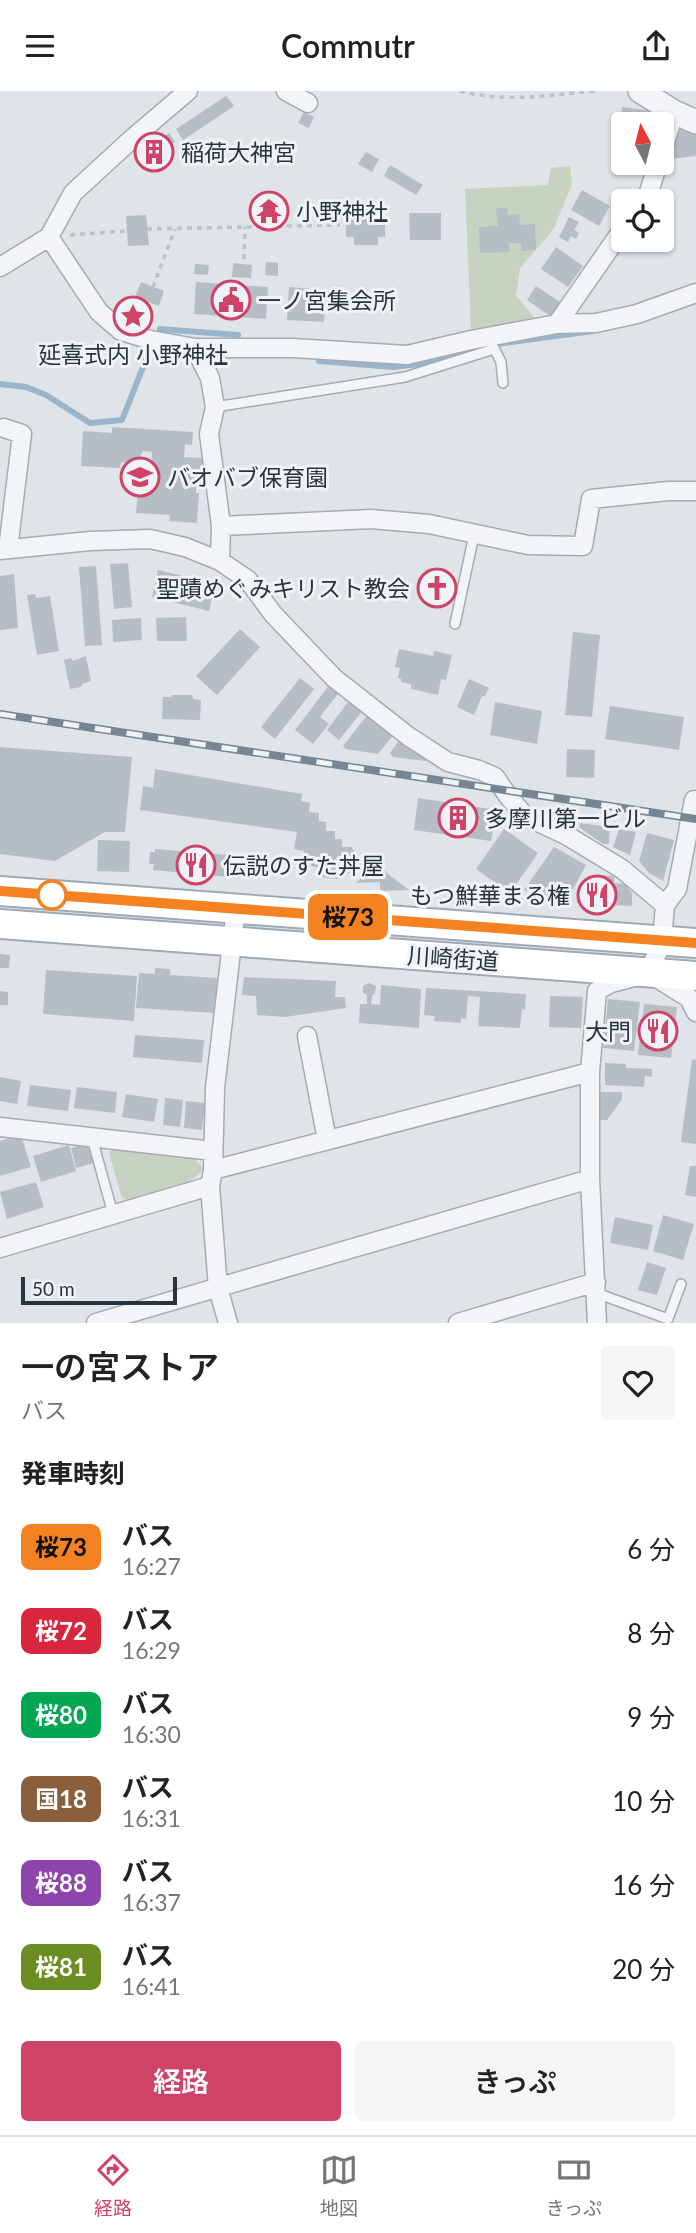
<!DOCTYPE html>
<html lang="ja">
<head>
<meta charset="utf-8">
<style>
  body { margin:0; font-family:Lato,"Noto Sans JP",sans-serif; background:#f6f6f6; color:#222; height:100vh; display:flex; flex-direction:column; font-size:26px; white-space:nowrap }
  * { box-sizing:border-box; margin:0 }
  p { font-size:23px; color:#767676 }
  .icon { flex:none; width:38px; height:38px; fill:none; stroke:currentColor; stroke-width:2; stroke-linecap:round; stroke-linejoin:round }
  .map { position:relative; height:1232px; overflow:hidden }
  .side { display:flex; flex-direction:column; background:#fff; flex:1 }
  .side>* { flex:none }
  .badge { padding:0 14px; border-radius:10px; font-size:24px; line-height:46px }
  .needle { width:46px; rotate:353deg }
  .fabs { position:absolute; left:611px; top:21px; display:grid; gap:14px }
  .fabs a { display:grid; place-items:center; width:63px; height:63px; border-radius:7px; background:#fff; box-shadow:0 2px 5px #0004; font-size:35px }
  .scale { position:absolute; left:21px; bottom:18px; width:156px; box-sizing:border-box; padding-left:7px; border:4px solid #283340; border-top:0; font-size:19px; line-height:24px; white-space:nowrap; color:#283340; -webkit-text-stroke:5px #eff2f6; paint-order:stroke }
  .map>.badge { position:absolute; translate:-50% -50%; box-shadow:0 0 0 4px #fff }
  h2 { padding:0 21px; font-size:26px; line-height:63px }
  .round { display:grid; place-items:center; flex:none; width:74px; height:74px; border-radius:7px; background:#f6f6f6 }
  .overview { display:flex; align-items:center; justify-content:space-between; height:119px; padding:0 21px }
  h1 { font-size:33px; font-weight:600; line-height:52px }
  .cta { display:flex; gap:14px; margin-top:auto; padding:14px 21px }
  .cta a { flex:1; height:80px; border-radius:7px; background:#cf4366; color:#fff; font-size:28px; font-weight:600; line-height:80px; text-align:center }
  .cta a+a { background:#f6f6f6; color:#222 }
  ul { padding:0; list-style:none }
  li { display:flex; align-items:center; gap:21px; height:84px; padding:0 21px }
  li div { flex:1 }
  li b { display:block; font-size:26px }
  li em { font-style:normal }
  li .badge { min-width:77px; font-weight:700; text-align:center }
  header { display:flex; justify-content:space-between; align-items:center; height:91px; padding:0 21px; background:#fff; font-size:32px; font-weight:600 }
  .tabs { display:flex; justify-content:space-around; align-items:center; height:98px; border-top:2px solid #e0e0e0; background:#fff; font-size:19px; color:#767676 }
  .tabs a { display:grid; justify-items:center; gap:4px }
  .tabs .on { color:#cf4366 }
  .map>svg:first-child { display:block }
</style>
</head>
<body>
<header><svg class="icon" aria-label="menu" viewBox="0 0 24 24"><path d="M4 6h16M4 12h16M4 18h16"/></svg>Commutr<svg class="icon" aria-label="share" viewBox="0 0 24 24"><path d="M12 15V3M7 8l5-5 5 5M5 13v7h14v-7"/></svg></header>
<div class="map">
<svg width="696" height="1232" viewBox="0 0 696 1232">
  <rect width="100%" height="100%" fill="#dfe4e9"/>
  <!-- green -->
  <path fill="#c7d2c0" d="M570,75l2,18 -19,46 -33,38 -4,28 23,27 -68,6 -6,-140 83,-4 3,-17z
    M114,1056l78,9 12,13c-9,10 -15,11 -24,19l-49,14 -9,-4 -13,-45z"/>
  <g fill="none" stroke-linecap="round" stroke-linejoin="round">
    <!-- stream -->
    <path stroke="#9ab5c9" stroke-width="6" d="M160,238l78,6
      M489,254l104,-14
      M319,270l74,6 25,-3 47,-14
      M0,293l26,3 20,8 44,28 32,-3 25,-63"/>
  </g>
  <!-- building -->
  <path fill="#b6bdc5" d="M226,5l8,10 -51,34 -7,-11z
    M622,16l37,5 -1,12h-35v13h-4z
    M304,21l10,5 -5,11 -11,-5z
    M680,37l16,5v23l-27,3z
    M169,42l6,9 -9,6 -6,-9z
    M155,54l5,8 -6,5 -6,-8z
    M366,61l13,7 -7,13 -14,-8z
    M390,74l33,20 -7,10 -32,-19z
    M582,99l28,16 -11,20 -28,-16z
    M354,113h23v8l8,-1v26h-7v8h-24v-8h-8v-24h8z
    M496,117h11l1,7 11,-1 1,11 15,-1 1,26 -15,1v-8h-12l1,9 -30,1 -1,-26 19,-1z
    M409,122h32v27h-31z
    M146,124l3,30 -21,1 -2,-30z
    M569,126l10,5 -5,8 5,3 -3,6 -5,-3 -3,6 -9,-5z
    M556,156l27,19 -15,21 -27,-18z
    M266,171l12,1v13l-13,-1z
    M233,172l19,2 -1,13 -19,-1z
    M195,173l14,1 -1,10 -14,-1z
    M141,191l23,9 -5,15 -24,-9z
    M196,191l72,5 -2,32 -72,-5z
    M536,195l24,16 -10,14 -23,-16z
    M289,196l37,3 -2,32 -37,-2z
    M112,336l81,5 -1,13 -7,-1 -1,13 19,1 -1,12 -5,-1 -1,24h3l-2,30 -28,-2 1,-6 -34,-2 2,-23 11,1 3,-39 -9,-1 -7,12 -15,-1 -1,6 -39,-2 2,-35 29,2z
    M128,472l4,44 -18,2 -4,-45z
    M96,475l6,79 -17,1 -6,-79z
    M426,478l17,4 -1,6 13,3 -5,20 -31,-8z
    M158,479l57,13 -6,28 -57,-14z
    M14,483l4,54 -18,2v-54z
    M35,503l1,4 14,-2 9,55 -22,4 -10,-60z
    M186,526l1,24h-30l-1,-23z
    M141,527l1,22 -29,2 -1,-22z
    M240,538l20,18 -43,48 -21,-19z
    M573,541l27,3 -8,82 -27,-2z
    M399,558l34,7 1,-5 18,4 -6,25 -5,-1 -3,16 -27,-6v-5l-10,-2v-3l-3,-1 2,-10 -5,-1z
    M86,565l5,25 -9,3 -1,3 -11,2 -6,-29 7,-2 2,3z
    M300,587l14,11 -39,50 -14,-12z
    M469,588l20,9 -4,8h-3l-8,19 -17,-8z
    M330,593l10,7 -20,26 9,7 -16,20 -18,-14z
    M172,604h20l1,4 8,1 -1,20 -38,-1 1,-22h8z
    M351,607l13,11 -25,31 -12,-10z
    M495,611l47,9 -5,33 -47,-9z
    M610,615l74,11 -5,33 -74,-11z
    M369,622l26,20 -17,21 -32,-5 -3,-3z
    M400,648l26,17v5l-33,-4 -3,-4z
    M0,656l132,10 -7,75h-20l-50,29 -55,-7z
    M567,658l28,1 -1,28 -28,-1z
    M155,678l147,25 -1,7 9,2 -1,9 10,1v8l7,1v9h9v8h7v8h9l9,12 1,6 -12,8 -11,1v5l-19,-2 1,-9 -9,-2 1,-7 -9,-2 1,-6 -10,-2 3,-17 -157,-22 3,-24 10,2z
    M418,707l85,13 -3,15 -6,-1 -3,16 -77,-11z
    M580,732l30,4 -1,17h-6l-24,-17z
    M504,738l34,24 -28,40 -34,-24z
    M619,738l17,3 -6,23 -17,-8z
    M647,742l27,7 -11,41 -14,-8 -10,-12z
    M98,749l32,1 -1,31 -32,-1z
    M554,756l32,18 -20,37 -20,-1 -22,-11z
    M155,758l98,8 -2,14 -10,-1 -1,8 -87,-8 1,-6h-5l1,-12h5z
    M378,775l31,24 -29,1v-9l-25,1z
    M600,784l14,1v7l11,1 7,9v13l-55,-3 1,-15 8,-6 13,1z
    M0,863l10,1 -1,13h-9z
    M155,877l15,1v6l47,3 -2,35 -79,-5 3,-35 16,1z
    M46,879l91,6 -3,45 -91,-7z
    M244,886l92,4 -1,16h10l1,11 -61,9 -28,-2 -1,-19 -14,-1z
    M369,892l7,3 -1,7 -3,3 -1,8 9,1 1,-20 40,4 -2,39 -60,-5 1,-19h7v-9l-4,-2v-7z
    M426,897l100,6 -1,16 -3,-1 -2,19 -42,-2 2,-29 -12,-1 -2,23 -5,-1v5l-27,-2 1,-5 -11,-1z
    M0,900l8,1v13h-8z
    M550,905l33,1 -2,31 -32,-1z
    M608,908l32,3 -6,49 -31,-3z
    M644,913l33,3 -6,51 -33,-3z
    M135,944l69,5 -2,23 -69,-6z
    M692,968l4,1v84l-15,-2z
    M605,972l21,1v4l26,1v8l-7,-1 -1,11 -39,-2z
    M0,986l21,4 -4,23 -17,-3z
    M30,994l41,5 -3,21 -41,-5z
    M77,996l40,5 -2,21 -41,-5z
    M600,1001h22v7l-15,21h-8z
    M126,1003l32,5 -4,23 -32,-5z
    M165,1007l18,2 -3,27 -17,-2z
    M186,1010l19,2 -3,27 -18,-2z
    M21,1044l10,32 -31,9v-35z
    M87,1052l6,20 -17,5 -5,-20z
    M69,1054l7,26 -35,11 -8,-26z
    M690,1075h6v31l-11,-2z
    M36,1091l8,25 -37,12 -7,-27z
    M663,1124l31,9 -11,36 -30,-9z
    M615,1126l38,8 -5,25 -38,-7z
    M647,1171l19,6 -9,27 -19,-5z"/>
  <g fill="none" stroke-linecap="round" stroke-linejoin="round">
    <defs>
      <path id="service" d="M494,257l7,14 2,21
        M215,316l190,-30 89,-28
        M455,533l19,-89
        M92,1047l21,76
        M596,1202l72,26 13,-35"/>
      <path id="minor" d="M286,0l22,12
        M662,62l12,-41
        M643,110l6,-9 9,-29
        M49,146l50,75 22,19 30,9 44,8h98l114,7 64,-15 86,-16 39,-1 41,-9 59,-21
        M0,176l49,-30 24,-44 61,-56 54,-46
        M557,233l66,-95
        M195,257l15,30 5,29 -6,27 12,92 -1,35
        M4,337l18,6 -14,115
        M221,435l150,-7 58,5 99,21 55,1 8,-47 77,-8h28
        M0,459l90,-9 60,-2 35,8 35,14 28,19 25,34 61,64 74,58 40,26 31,8 16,7 13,19 17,20 41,19 56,34 43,36
        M649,882l13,-32 3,-36 12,-16 17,-89
        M307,945l20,104
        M0,1036l213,24
        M213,1079l377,-98
        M0,1157l210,-62
        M96,1232l494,-144
        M228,1232l-10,-35 -8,-102 3,-16 2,-82 21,-179
        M458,1232l138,-41
        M597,1232l-7,-144v-107l7,-81 14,-8 38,-10 40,25 7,14"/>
      <path id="tertiary" d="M640,0l34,21 22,10"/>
      <path id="primary" d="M0,800l696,52
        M0,833l696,52"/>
    </defs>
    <!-- service casing -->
    <use href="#service" stroke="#a4abb3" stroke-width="12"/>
    <!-- minor casing -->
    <use href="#minor" stroke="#a4abb3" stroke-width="21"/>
    <!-- tertiary casing -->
    <use href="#tertiary" stroke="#a4abb3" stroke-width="26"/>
    <!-- primary casing -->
    <use href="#primary" stroke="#9ea9b4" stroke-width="32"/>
    <!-- path -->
    <path stroke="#bdc2c7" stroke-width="3.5" stroke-dasharray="5 5" stroke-linecap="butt" d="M460,0c45,12 90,4 136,0
      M147,138l193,-4
      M70,144l57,-4
      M244,168l1,-32
      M153,196l22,-58
      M141,228l7,-18"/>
    <!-- service -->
    <use href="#service" stroke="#f2f4f7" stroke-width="9"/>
    <!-- minor -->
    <use href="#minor" stroke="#f2f4f7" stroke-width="18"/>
    <!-- tertiary -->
    <use href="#tertiary" stroke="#f2f4f7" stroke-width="23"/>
    <!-- primary -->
    <use href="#primary" stroke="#fff" stroke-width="28"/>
    <defs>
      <path id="rail" d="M0,623l696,105"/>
    </defs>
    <!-- rail casing -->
    <use href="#rail" stroke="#788592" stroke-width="8"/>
    <!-- rail -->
    <use href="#rail" stroke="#eff2f6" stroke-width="5" stroke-dasharray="16" stroke-linecap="butt"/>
  </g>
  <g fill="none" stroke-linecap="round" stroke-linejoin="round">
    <defs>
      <path id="line" d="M0,800l696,52"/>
    </defs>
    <!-- line casing -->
    <use href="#line" stroke="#fff" stroke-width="16"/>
    <!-- line -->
    <use href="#line" stroke="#f58220" stroke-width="10"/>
  </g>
  <!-- icons -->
  <defs>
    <symbol id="building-ring" viewBox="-11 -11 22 22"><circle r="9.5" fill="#eff2f6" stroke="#cf4366" stroke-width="1.5"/><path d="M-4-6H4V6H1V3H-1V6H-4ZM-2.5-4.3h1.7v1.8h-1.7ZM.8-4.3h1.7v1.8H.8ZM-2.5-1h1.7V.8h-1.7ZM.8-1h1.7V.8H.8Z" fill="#cf4366"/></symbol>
    <symbol id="temple-ring" viewBox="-11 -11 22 22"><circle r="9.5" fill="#eff2f6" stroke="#cf4366" stroke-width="1.5"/><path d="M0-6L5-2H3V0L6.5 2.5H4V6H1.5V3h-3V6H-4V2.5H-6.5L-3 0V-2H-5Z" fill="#cf4366"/></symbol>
    <symbol id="civic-ring" viewBox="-11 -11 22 22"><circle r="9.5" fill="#eff2f6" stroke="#cf4366" stroke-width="1.5"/><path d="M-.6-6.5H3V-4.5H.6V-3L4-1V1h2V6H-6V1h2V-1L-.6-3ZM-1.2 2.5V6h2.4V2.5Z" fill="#cf4366"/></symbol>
    <symbol id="sight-ring" viewBox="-11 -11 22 22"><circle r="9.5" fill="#eff2f6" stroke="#cf4366" stroke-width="1.5"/><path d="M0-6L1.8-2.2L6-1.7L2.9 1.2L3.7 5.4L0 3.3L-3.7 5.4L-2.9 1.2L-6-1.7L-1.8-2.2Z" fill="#cf4366"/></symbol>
    <symbol id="school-ring" viewBox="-11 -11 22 22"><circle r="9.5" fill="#eff2f6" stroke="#cf4366" stroke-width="1.5"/><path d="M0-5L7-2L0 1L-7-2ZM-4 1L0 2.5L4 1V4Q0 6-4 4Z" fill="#cf4366"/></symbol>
    <symbol id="church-ring" viewBox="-11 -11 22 22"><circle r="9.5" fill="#eff2f6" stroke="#cf4366" stroke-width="1.5"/><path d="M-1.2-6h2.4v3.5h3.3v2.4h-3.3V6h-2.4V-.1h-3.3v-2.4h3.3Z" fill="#cf4366"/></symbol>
    <symbol id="restaurant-ring" viewBox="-11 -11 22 22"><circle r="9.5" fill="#eff2f6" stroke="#cf4366" stroke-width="1.5"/><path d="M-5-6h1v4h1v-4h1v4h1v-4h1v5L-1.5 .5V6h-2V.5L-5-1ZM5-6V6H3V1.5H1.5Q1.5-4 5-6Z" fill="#cf4366"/></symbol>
  </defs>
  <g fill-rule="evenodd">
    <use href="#building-ring" x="132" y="39" width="44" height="44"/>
    <use href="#temple-ring" x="247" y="98" width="44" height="44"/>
    <use href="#civic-ring" x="209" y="187" width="44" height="44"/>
    <use href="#sight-ring" x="111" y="203" width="44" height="44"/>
    <use href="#school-ring" x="118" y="364" width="44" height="44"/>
    <use href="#church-ring" x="415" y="475" width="44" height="44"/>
    <use href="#building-ring" x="436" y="705" width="44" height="44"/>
    <use href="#restaurant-ring" x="174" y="752" width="44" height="44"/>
    <use href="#restaurant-ring" x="575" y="782" width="44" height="44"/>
    <use href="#restaurant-ring" x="636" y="918" width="44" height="44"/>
  </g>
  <!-- markers -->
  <circle fill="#fff" stroke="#f58220" stroke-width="3.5" cx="52" cy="804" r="14"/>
  <g text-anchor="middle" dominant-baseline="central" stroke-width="6" stroke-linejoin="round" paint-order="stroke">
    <!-- poi labels -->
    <g font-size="23" fill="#283340" stroke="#eff2f6" text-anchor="start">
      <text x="181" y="61">稲荷大神宮</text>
      <text x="296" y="120">小野神社</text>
      <text x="258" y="209">一ノ宮集会所</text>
      <text x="133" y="263" text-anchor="middle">延喜式内 小野神社</text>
      <text x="167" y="386">バオバブ保育園</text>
      <text x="410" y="497" text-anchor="end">聖蹟めぐみキリスト教会</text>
      <text x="485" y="727">多摩川第一ビル</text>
      <text x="223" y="774">伝説のすた丼屋</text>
      <text x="570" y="804" text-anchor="end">もつ鮮華まる権</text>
      <text x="631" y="940" text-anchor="end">大門</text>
    </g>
    <!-- street labels -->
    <g font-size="23" fill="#283340" stroke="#eff2f6">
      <text transform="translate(453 867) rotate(4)">川崎街道</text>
    </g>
  </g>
</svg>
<div class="fabs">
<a><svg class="needle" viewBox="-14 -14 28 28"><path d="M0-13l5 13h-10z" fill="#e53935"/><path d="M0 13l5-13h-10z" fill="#767676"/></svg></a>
<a><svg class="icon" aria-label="locate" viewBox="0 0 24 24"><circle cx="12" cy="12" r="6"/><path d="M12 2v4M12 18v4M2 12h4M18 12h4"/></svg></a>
</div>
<div class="scale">50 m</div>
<b class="badge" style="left:348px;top:826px;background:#f58220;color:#111">桜73</b>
</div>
<section class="side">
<div class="overview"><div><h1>一の宮ストア</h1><p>バス</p></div><a class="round"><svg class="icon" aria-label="heart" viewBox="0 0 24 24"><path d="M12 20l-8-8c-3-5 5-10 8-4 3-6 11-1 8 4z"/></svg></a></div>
<h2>発車時刻</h2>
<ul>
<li><span class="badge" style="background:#f58220;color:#111">桜73</span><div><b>バス</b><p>16:27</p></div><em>6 分</em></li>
<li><span class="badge" style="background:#d7263d;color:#fff">桜72</span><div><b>バス</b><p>16:29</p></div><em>8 分</em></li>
<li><span class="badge" style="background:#00a651;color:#fff">桜80</span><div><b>バス</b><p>16:30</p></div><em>9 分</em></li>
<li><span class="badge" style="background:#8b5e3c;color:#fff">国18</span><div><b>バス</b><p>16:31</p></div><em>10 分</em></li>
<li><span class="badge" style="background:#8e44ad;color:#fff">桜88</span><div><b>バス</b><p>16:37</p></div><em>16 分</em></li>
<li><span class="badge" style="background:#6b8e23;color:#fff">桜81</span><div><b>バス</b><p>16:41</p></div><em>20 分</em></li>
</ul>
<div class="cta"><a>経路</a><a>きっぷ</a></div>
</section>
<nav class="tabs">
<a class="on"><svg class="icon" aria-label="directions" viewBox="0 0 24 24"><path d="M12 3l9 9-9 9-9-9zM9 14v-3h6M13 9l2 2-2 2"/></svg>経路</a>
<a><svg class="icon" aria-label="map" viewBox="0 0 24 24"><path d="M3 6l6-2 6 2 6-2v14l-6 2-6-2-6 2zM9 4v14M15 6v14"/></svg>地図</a>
<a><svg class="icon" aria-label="tickets" viewBox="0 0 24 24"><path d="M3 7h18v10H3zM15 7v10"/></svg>きっぷ</a>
</nav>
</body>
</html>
